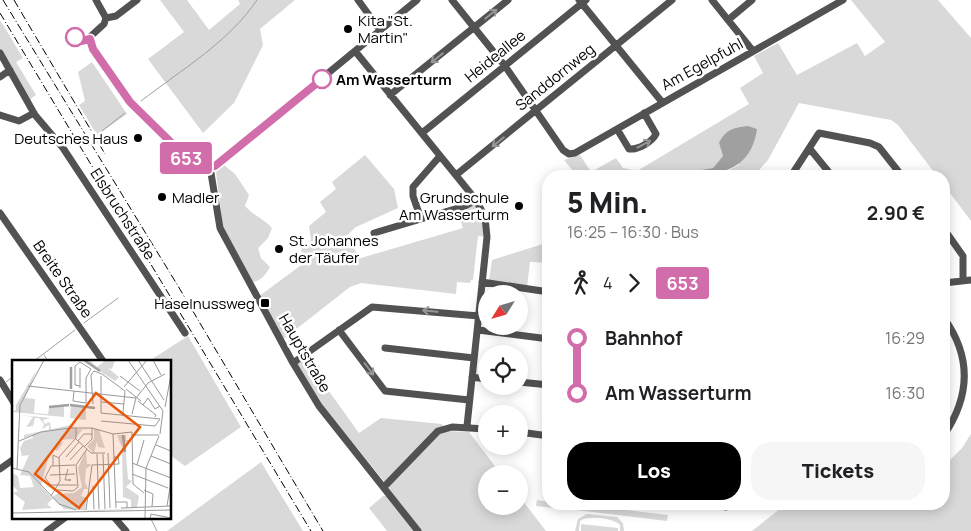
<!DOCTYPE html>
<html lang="de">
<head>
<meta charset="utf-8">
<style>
  body { margin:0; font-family:Manrope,sans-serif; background:#f6f6f6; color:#202124; height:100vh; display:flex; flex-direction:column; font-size:19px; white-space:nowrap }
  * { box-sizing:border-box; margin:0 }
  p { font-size:16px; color:#757577 }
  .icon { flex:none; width:28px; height:28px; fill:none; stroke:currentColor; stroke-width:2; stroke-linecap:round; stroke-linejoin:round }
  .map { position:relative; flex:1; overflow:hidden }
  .details { position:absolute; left:542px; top:170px; width:408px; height:340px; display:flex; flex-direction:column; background:#fff; border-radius:20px; box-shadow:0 2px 12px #0003 }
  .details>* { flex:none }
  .badge { padding:0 10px; border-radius:4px; font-size:18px; line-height:32px }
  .needle { width:32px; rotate:233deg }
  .tools { position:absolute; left:478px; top:285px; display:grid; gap:10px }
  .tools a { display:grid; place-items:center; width:50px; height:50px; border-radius:50%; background:#fff; box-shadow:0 2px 12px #0003; font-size:25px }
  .map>.badge { position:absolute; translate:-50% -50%; box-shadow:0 0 0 2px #fff }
  .legs { display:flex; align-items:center; gap:8px; height:55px; padding:0 25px; font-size:16px }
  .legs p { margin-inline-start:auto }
  .head { display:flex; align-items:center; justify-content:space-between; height:85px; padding:0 25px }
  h1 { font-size:28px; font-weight:800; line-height:38px }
  .action { display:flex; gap:10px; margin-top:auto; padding:10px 25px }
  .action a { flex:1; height:58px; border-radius:20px; background:#000; color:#fff; font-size:20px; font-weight:800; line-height:58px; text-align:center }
  .action a+a { background:#f6f6f6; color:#202124 }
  ul { padding:0 25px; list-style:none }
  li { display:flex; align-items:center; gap:18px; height:55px; font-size:19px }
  li i { display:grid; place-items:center; width:8px; height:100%; margin:0 6px; background:currentColor }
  li i::after { content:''; width:12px; height:12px; margin:-6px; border:4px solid; border-radius:50%; background:#fff }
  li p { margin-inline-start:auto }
  li:first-child i { background:linear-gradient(#0000 50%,currentColor 0) }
  li:last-child i { background:linear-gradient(currentColor 50%,#0000 0) }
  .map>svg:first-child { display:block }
</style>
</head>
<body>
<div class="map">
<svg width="971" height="531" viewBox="0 0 971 531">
  <rect width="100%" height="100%" fill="#fff"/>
  <!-- green -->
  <path fill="#d9d9d9" d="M160,0h27l22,30 31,-26 -2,-4h57l-35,29 3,16 -29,58 -31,30 -55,-74 36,-27z
    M851,0h87l33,38v183l-27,-36v-9h-7l-39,-51 -7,-5 -92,-17 -31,57 -14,16h-55l24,-3 16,-8 -20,-22 4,13 -10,12 -48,8h-88l-13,-16 16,-5 11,17 25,-14 7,10 14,3 112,-67 -9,-16 23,-15 -9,-17 24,-13 19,32 60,-32 8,13 20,-14z
    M0,20l23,38 -7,4 20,33 -7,5 -29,-52z
    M92,62l35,52 -30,21 -18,-30 6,-4 -7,-29z
    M365,155l29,34 4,19 -42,19 -11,10 16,21 102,-30 -7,-19 20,-9 9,17 2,20 -9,-1 -5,44h-2l-1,3 -13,-1 -1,12 -95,-11 -11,4 -69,54 -23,-44 46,-34 -3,-14 10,-9 -2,-14 17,-14 -6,-10 16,-13 -4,-7z
    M224,165l11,9 14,21 -4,11c9,10 18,12 27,22l-4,10 -10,10 3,10 9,9c-4,7 -9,14 -17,15l-30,-54 -7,-56z
    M549,242v21l-19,-1 -3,26 -38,-8 3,-20z
    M188,336l53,91 -56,39 -15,-11v-94h-21z
    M305,358l54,75 22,-15 61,6 3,7 24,1 32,42h-15v32h33v-10l27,35h-159l-18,-23 14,-12h9l-4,-10 -68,-83 -23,-40z
    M971,434v97h-219l34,-27h158v-38l18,-18z
    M261,462l42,69h-136z
    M537,500l12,2v2h24l-1,6 -36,-4z
    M576,504l92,11 -1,6 -91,-11z
    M587,514l30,3 6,6 1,8h-4v-6c-6,-7 -33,-10 -40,-4l-1,10h-4l3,-12z
    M581,524l37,4v3h-37z"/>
  <!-- water -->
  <path fill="#a0a0a0" d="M748,126l9,3c-7,50 -52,47 -92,47l48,-8 10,-12 -4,-13c7,-14 14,-15 29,-17z"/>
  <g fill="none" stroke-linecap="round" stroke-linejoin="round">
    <!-- stream -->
    <path stroke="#a0a0a0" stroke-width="1" d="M141,101c40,-31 88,-59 116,-101
      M102,131l23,-18
      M84,323l34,-25
      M44,355l4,6
      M34,361l41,-31
      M6,382l8,-6
      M150,517l7,14"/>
    <!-- minor -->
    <path stroke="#525252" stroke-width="7" d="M96,0l10,18 -2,6 -13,12 2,13 31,46 68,68 9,5 14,-2 202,-166
      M358,0l22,30
      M452,0l53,66 58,84 6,4 6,-1 268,-153
      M579,0l83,102
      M712,0l41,51
      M106,18l10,-2 21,-16
      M728,20l24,-20
      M355,51l121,149 9,17 2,20 -20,189
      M0,53l35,62 28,33 122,185
      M0,77l10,-7
      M390,95l118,-95
      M0,115l19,6 15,-8
      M617,129l12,20c9,1 23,-7 27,-15l-12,-21
      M422,133l164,-133
      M810,149l22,27
      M440,156l-27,31v9l8,23 44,-13 11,-6
      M210,167l10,61 73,135 26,43 99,125
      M456,175l216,-175
      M791,176l28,-43 51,10 9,4 23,29
      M0,213l103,148
      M944,229l19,27v24
      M374,233l47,-14
      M482,282l67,10
      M944,283l27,-3
      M944,318c27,38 27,77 0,117
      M339,330l46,61 84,9
      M478,330l71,9
      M385,348l89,10
      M293,363l79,-56 107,9
      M472,377l14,2
      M0,380l14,23
      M519,382l30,3
      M519,432l30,4
      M0,469l14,-10
      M384,487l54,-56 14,-4 34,2
      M712,504l14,3 9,-3
      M114,517l12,14
      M47,531l19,-14"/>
    <!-- rail -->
    <path stroke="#000" stroke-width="1" stroke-dasharray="8 2.5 1 2.5" stroke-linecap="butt" d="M3,0l175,286 145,245
      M14,0l91,154
      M0,13l311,518"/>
  </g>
  <!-- one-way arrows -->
  <defs><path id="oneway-shaft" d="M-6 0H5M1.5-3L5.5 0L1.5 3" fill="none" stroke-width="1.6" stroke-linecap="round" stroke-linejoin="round" transform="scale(1.25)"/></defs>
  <g stroke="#979797">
    <use href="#oneway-shaft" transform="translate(491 14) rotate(-39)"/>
    <use href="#oneway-shaft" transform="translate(437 58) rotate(141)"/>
    <use href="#oneway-shaft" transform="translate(498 142) rotate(141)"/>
    <use href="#oneway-shaft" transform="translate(644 144) rotate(-28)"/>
    <use href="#oneway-shaft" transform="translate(430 311) rotate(-175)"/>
    <use href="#oneway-shaft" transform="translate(369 369) rotate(53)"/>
  </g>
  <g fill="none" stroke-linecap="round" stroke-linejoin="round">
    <defs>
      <path id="line-1" d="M75,37l6,4 9,-2 3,10 37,53 62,61 9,5 14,-2 107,-87"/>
    </defs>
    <!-- line-1 casing -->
    <use href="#line-1" stroke="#fff" stroke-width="11"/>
    <!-- line-1 -->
    <use href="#line-1" stroke="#d06daa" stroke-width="8"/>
  </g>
  <!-- markers -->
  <g fill="#000" stroke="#fff" stroke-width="2">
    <circle cx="348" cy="29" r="5"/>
    <circle cx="138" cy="138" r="5"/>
    <circle cx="162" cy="197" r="5"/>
    <circle cx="519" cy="206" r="5"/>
    <circle cx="279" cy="249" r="5"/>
    <rect x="260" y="298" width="10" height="10" rx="2.5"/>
  </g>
  <g fill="#fff" stroke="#d06daa" stroke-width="2.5">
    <circle cx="75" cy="37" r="9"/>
    <circle cx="322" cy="79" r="9"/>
  </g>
  <g text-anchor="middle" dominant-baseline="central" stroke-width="5" stroke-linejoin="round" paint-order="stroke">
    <!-- poi labels -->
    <g font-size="15" fill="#000" stroke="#fff" text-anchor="start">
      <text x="358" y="20">Kita "St.<tspan x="358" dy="17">Martin"</tspan></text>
      <text x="128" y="138" text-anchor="end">Deutsches Haus</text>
      <text x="172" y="197">Madler</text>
      <text x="509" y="197" text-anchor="end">Grundschule<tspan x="509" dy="17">Am Wasserturm</tspan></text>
      <text x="289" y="240">St. Johannes<tspan x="289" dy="17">der Täufer</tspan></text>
      <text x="255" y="303" text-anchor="end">Haselnussweg</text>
    </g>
    <!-- street labels -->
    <g font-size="15" fill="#000" stroke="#fff">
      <text transform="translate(495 56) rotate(-39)">Heideallee</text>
      <text transform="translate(702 64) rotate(-29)">Am Egelpfuhl</text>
      <text transform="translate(555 77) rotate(-39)">Sanddornweg</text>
      <text transform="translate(123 214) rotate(57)">Elsbruchstraße</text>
      <text transform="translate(63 279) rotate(55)">Breite Straße</text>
      <text transform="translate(305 353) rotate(60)">Hauptstraße</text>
    </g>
    <!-- stop labels -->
    <g font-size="15" font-weight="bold" fill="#000" stroke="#fff" text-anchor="start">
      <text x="336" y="79">Am Wasserturm</text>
    </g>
  </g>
  <!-- overview -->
  <g transform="translate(12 360)">
    <rect width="159" height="159" fill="#fff"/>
    <path d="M71,0h6l8,7 9,-7h9l-3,9 -4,-1 11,9 -4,4zM25,9l-12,29 10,1 -1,14 14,1 1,-6 15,-3v12l-52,-5 4,-2v-5zM59,45l15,2v13l-16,-2zM9,55l29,3 -7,2 2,4 5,-2 1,7 -2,2v-6l-7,4 2,-5 -5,-6h-4l-2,8 -7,1 7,-10zM59,65l5,4 15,1h-9l-7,9 -17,1 3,3 4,-3 -8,11 -2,-2 -6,6 -8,31 11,12 4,-4 18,-1 8,-6 -4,-19 8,-18 1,14h5l-6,5 -1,13 3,7h-4l-3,7 6,2 -2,12 58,-1 -47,2 -32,-2 -11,-11 -6,6 5,4 -30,2 3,-8 -12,-9 5,-2 -6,-6v-12l6,3 2,12 14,-1 -4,-11 -10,-1 9,-20 -7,1 -2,-8 4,-7 9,-3 -1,-3 -8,3v-3zM82,69l5,1 6,18 -7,-1 -1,-6 -3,13 -7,-8 7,-7zM105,75h9v5h5l-6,3 3,36 4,2 -6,6 13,9 -2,11h-6v-7l-8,-3 -1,-50z" fill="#d9d9d9"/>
    <path fill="none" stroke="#a0a0a0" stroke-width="2.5" d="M72,0l16,11M59,29v-22M58,45l25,3M37,47l20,-2M111,75l2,17"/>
    <path fill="none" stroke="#999" stroke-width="1" d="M116,0l35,51 -3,23M126,0l26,40M141,0l8,15M79,15l3,-4 8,3 23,17 -2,22M79,15l2,29M89,16v37l59,6 -5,7 -54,-5M108,16l20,15M16,26l108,12M112,27l23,-27M68,28v-20M114,29l15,12M62,31l-1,10 13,2v-25l5,-9 -11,-7 -5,4v19l5,1M124,38l12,-15 17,-9M126,41l18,14 -1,2M89,42l23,2M131,45l5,-7 7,11 5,-3M153,47l6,-32M120,54l4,-16M101,74l19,-2 1,52 11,9M101,74l3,74M120,75h27M64,79l15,14h14M7,81l22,-9 29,-4h22l21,6M66,81l6,-7h8M144,85l15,6M72,87l8,-8v-11M96,93l2,55M85,94l2,55M91,94l2,55M139,96l20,8M54,97l13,-15M58,100l13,-14M120,103l39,15M63,105l-24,1 -6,12 6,7h26M125,105l7,-25M41,106v-11l6,3M0,108l17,4 31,33M5,109l3,-64 24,-45M56,109l-3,11h6h-3M120,114l36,14M38,115l25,-1M81,126l1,23M45,130l16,1 5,-4 -2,-22 11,-16M132,130l9,4 -1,13M39,136l9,-15 -1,-24 17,-19v-10M104,142h11v6M47,144l17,6M155,146l4,-25M109,148l50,-2M74,150l6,-45 27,-1 -1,-7h-4M0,153l159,-3M133,159l1,-51 13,-32M138,159l1,-5 20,4"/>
    <path fill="#e8590c" fill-opacity="0.15" stroke="#e8590c" stroke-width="2.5" d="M84,33l44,34 -61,81 -44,-34z"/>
    <rect width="159" height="159" fill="none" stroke="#000" stroke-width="2.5"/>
  </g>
</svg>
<div class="tools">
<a><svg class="needle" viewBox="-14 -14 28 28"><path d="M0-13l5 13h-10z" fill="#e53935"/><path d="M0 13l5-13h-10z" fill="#757577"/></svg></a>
<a><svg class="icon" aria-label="locate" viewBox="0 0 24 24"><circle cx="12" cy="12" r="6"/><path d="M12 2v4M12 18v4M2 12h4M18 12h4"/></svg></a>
<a>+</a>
<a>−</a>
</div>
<b class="badge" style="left:186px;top:158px;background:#d06daa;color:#fff">653</b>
<section class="details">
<div class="head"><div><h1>5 Min.</h1><p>16:25 – 16:30 · Bus</p></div><b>2.90 €</b></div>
<div class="legs"><svg class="icon" aria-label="walk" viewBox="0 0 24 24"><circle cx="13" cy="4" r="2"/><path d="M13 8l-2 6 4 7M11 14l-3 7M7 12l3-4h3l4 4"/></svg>4<svg class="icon" aria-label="forward" viewBox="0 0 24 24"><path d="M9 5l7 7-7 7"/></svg><b class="badge" style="background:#d06daa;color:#fff">653</b></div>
<ul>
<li><i style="color:#d06daa"></i><b>Bahnhof</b><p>16:29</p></li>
<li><i style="color:#d06daa"></i><b>Am Wasserturm</b><p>16:30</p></li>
</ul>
<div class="action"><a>Los</a><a>Tickets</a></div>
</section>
</div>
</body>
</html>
